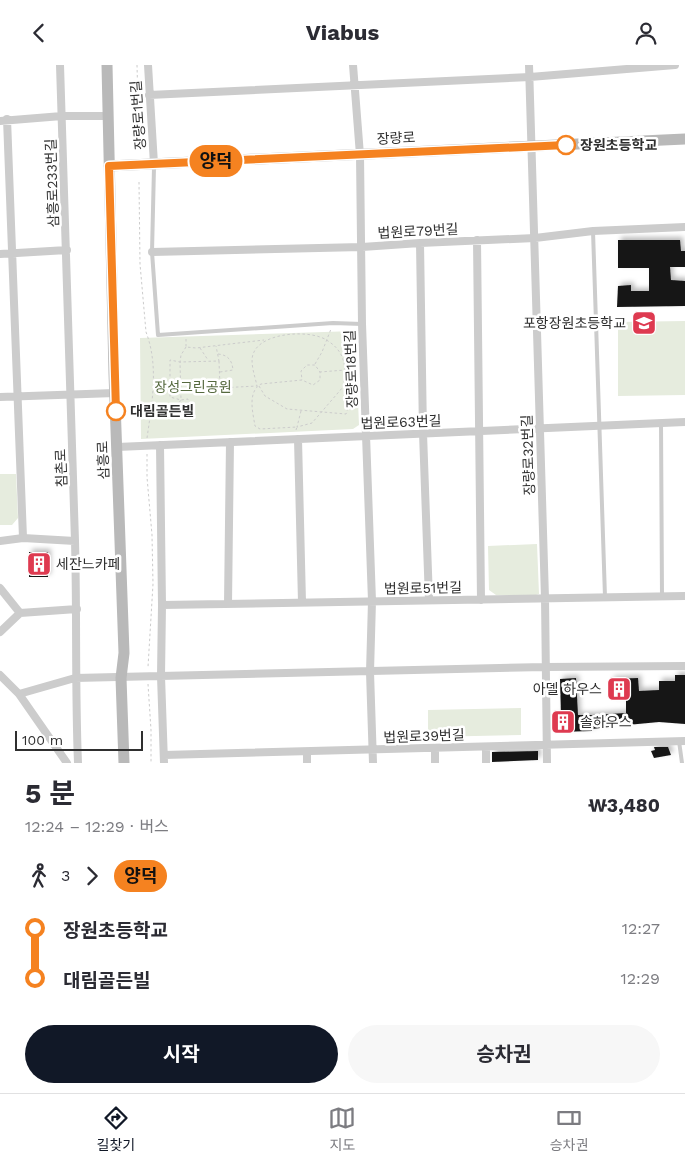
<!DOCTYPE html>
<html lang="ko">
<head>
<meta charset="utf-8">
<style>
  body { margin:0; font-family:"Work Sans","Noto Sans KR",sans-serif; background:#f7f7f7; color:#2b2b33; height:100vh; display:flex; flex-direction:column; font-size:19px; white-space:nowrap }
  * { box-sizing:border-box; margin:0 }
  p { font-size:16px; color:#7c7c81 }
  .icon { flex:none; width:28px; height:28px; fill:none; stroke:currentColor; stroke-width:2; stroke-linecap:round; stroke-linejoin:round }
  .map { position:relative; height:698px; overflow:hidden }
  .drawer { display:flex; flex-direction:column; background:#fff; flex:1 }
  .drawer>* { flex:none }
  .badge { padding:0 10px; border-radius:16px; font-size:18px; line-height:32px }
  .scale { position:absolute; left:15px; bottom:12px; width:128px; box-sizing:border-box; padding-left:5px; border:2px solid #2f2f2f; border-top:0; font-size:14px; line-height:18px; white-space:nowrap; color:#2f2f2f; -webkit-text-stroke:4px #fff; paint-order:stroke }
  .map>.badge { position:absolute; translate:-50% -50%; box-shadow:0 0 0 2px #fff }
  .legs { display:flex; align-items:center; gap:8px; height:55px; padding:0 25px; font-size:16px }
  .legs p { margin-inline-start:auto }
  .overview { display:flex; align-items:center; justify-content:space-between; height:85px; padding:0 25px }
  h1 { font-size:28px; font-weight:700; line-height:38px }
  .primary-button { display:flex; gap:10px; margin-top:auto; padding:10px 25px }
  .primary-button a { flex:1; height:58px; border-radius:30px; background:#111827; color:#fff; font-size:20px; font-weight:700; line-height:58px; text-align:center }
  .primary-button a+a { background:#f7f7f7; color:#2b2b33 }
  ul { padding:0 25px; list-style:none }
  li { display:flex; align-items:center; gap:18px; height:50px; font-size:19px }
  li i { display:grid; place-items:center; width:8px; height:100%; margin:0 6px; background:currentColor }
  li i::after { content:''; width:12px; height:12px; margin:-6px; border:4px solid; border-radius:50%; background:#fff }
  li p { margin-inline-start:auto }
  li:first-child i { background:linear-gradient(#0000 50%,currentColor 0) }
  li:last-child i { background:linear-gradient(currentColor 50%,#0000 0) }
  header { display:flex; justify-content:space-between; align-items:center; height:65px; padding:0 25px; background:#fff; font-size:22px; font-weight:700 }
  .tab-bar { display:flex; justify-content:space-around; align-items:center; height:70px; border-top:1px solid #e1e1e2; background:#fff; font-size:14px; color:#7c7c81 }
  .tab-bar a { display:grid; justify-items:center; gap:2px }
  .tab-bar .active { color:#111827 }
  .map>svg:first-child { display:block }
</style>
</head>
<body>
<header><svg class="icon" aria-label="back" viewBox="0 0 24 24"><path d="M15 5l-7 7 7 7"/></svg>Viabus<svg class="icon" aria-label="person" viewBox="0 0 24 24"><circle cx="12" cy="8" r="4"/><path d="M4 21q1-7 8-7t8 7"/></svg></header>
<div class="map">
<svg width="685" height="698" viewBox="0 0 685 698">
  <defs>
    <filter id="shadow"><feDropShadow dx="3" dy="-3" stdDeviation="2.5" flood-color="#0004"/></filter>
  </defs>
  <rect width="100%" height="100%" fill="#fff"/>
  <!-- green -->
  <path fill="#e6ecde" d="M685,256v74l-67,1v-74z
    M355,266l4,94 -6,4 -212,10 -1,-101z
    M0,409h16l2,44 -6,7h-12z
    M537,479l2,50 -3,1h-40l-7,-5 -1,-44z
    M521,643v27l-93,2v-27z"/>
  <!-- building -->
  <path fill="#161616" filter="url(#shadow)" d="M618,175h62l1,11h4v16h-15l1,13 14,1v25l-68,1 1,-21 13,-1v6h18v-23h-31z
    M29,487h19v25h-19z
    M675,610h10v49l-26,-2 -32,3v-2l-18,1v3l-17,2v2l-33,1 -5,-4 -1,-12h8l-1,-37 16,-1 2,37h14l34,-2v-13h-14l-1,-21 27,-1 1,13 20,-1v-9h16z
    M654,682h14l3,8 -17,3 -3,-7 4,-1z
    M538,686v9l-46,2v-10z"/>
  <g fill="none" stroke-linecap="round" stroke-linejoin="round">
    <!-- path -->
    <path stroke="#ccc" stroke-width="1" stroke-dasharray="2.5 2.5" stroke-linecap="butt" d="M137,0l2,78
      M139,117l1,82 6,68c13,34 6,71 1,106
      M186,274v8l10,1 68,-8
      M186,282l-5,8 -1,7 39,-1 -3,-15
      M200,283l8,12
      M218,289c10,1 14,6 15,16l-13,2
      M219,296l1,26
      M315,299l7,-12 9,-23
      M259,321l6,10 22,13 59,5c4,-10 3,-18 -3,-27l2,-17h10
      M181,325l76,-4c-2,-10 -8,-25 -3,-34 9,-20 58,-23 74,-11 11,7 16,16 17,29l-25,2
      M301,346l-4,16 15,-4 31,-36
      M151,351h18l12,-16 -11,-3v-37l10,2 1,38 7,-1v17h-19
      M296,365l1,-3 -37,2 -5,-3c-2,-13 -8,-34 6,-42l41,-4 11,5 7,-5v-8l-5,-7h-8l-6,6 1,9
      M147,389v23l5,58 1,49 -5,83
      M148,619l3,46v33"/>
    <!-- service -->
    <path stroke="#ccc" stroke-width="4" d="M154,102l-2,85 6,83 175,-12 29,1
      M593,166l12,366
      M661,358l1,173
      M679,676l3,22"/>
    <!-- minor -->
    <path stroke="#ccc" stroke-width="8" d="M60,0l15,476c2,74 0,148 3,222
      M148,0l6,99
      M353,0l7,90 2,169 10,277 -2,71 3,91
      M529,0l16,533 2,165
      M149,30l381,-18 145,-12
      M7,54l16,419
      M0,56l62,-5h46
      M477,175l4,360
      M420,178l3,190 6,167
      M152,187l210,-5 58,-4 115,-5 58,-7 92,-4
      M0,189l67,-4
      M0,332l115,-4
      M298,374l4,163
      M160,380l2,160 -1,71 3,87
      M117,382l568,-25
      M0,476l23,-3 52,3
      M0,523l20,25
      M228,539l2,-162
      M162,540l523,-9
      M0,567l20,-19 57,-4
      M0,610l19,19 48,69
      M19,629l56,-16 470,-11 140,-1
      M486,682v16
      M164,690l521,-14
      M307,698v-11
      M435,698v-15"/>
    <!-- secondary -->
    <path stroke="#b9b9b9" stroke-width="11" d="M107,0l7,309 10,279 -3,25 3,85
      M109,101l576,-27"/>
  </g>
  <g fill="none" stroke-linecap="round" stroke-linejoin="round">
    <defs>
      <path id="line-1" d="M116,346l-7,-245 457,-21"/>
    </defs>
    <!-- line-1 casing -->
    <use href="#line-1" stroke="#fff" stroke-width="11"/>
    <!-- line-1 -->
    <use href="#line-1" stroke="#f58220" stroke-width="8"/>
  </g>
  <!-- icons -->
  <defs>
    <symbol id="school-square" viewBox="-11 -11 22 22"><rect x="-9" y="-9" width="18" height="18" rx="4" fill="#de3a50" stroke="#fff"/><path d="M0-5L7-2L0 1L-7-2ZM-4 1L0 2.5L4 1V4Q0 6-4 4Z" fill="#fff"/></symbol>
    <symbol id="building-square" viewBox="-11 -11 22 22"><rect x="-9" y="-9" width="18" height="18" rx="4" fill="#de3a50" stroke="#fff"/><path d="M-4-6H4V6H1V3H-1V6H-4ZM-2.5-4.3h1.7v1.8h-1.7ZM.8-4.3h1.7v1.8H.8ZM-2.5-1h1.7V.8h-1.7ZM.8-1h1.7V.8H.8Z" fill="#fff"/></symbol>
  </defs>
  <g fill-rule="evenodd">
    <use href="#school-square" x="630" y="244" width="28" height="28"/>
    <use href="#building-square" x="25" y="485" width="28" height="28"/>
    <use href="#building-square" x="605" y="610" width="28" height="28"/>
    <use href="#building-square" x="549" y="643" width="28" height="28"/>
  </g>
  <!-- markers -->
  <g fill="#fff" stroke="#f58220" stroke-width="2.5">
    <circle cx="566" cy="80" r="9"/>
    <circle cx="116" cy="346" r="9"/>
  </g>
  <g text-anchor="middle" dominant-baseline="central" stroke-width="5" stroke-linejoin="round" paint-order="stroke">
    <!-- street labels -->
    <g font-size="14" fill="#2f2f2f" stroke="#fff">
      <text transform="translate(138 50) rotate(-94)">장량로1번길</text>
      <text transform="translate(396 73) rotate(-3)">장량로</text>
      <text transform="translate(52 118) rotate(-92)">삼흥로233번길</text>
      <text transform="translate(418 166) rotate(-3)">법원로79번길</text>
      <text transform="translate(351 304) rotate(-92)">장량로18번길</text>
      <text transform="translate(401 357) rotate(-2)">법원로63번길</text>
      <text transform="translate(528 390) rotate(-92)">장량로32번길</text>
      <text transform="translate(103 395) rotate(-92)">삼흥로</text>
      <text transform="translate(61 403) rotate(-92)">침촌로</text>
      <text transform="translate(423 523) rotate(-1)">법원로51번길</text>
      <text transform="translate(424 671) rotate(-2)">법원로39번길</text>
    </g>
    <!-- stop labels -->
    <g font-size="14" font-weight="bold" fill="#2f2f2f" stroke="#fff" text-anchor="start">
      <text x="580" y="80">장원초등학교</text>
      <text x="130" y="346">대림골든빌</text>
    </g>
    <!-- poi labels -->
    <g font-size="14" fill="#2f2f2f" stroke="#fff" text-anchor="end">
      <text x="626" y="258">포항장원초등학교</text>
      <text x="56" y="499" text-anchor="start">세잔느카페</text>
      <text x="602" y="624">아델 하우스</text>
      <text x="580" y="657" text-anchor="start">솔하우스</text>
    </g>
    <!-- park labels -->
    <g font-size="14" fill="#55693e" stroke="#fff">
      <text x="193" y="322">장성그린공원</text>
    </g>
  </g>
</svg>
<div class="scale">100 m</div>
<b class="badge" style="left:216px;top:96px;background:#f58220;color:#111">양덕</b>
</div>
<section class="drawer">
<div class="overview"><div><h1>5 분</h1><p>12:24 – 12:29 · 버스</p></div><b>₩3,480</b></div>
<div class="legs"><svg class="icon" aria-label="walk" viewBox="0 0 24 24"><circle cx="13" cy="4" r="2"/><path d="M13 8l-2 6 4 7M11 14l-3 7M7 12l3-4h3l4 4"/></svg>3<svg class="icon" aria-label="forward" viewBox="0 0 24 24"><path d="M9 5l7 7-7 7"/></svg><b class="badge" style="background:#f58220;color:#111">양덕</b></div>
<ul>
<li><i style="color:#f58220"></i><b>장원초등학교</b><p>12:27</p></li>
<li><i style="color:#f58220"></i><b>대림골든빌</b><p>12:29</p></li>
</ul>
<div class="primary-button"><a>시작</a><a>승차권</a></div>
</section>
<nav class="tab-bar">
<a class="active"><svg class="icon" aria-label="directions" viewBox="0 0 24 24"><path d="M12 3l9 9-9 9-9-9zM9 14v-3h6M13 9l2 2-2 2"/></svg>길찾기</a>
<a><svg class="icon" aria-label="map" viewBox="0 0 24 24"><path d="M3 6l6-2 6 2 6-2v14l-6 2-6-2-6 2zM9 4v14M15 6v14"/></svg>지도</a>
<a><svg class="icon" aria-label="tickets" viewBox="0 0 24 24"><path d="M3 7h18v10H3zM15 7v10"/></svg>승차권</a>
</nav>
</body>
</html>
